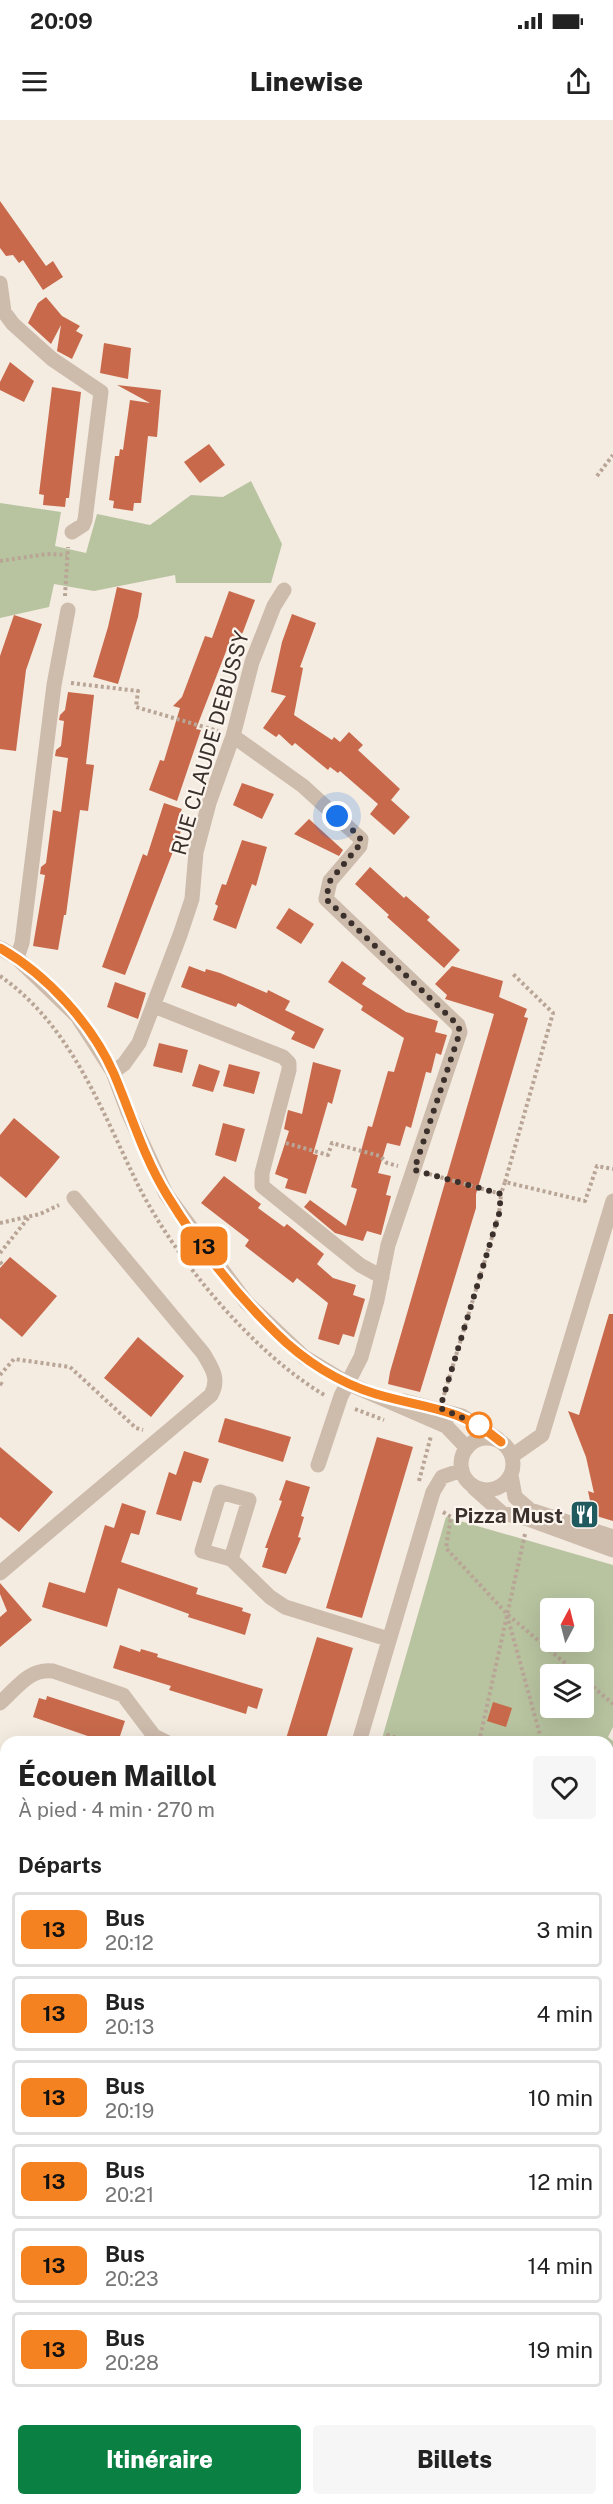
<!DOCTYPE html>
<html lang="fr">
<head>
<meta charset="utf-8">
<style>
  body { margin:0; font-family:"Public Sans",sans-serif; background:#f6f6f6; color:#222; height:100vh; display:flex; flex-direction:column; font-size:22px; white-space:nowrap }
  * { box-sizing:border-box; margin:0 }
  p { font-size:20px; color:#767676 }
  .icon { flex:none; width:33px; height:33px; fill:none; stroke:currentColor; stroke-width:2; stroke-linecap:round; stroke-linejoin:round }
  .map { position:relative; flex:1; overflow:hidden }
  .drawer { position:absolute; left:0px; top:1616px; width:614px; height:770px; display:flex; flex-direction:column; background:#fff; border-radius:18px 18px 0 0; box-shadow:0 6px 24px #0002 }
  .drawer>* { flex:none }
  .badge { padding:0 12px; border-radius:9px; font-size:21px; line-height:39px }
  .needle { width:39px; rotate:7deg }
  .buttons { position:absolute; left:540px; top:1478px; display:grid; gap:12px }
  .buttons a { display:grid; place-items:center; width:54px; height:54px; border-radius:6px; background:#fff; box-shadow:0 6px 24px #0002; font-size:30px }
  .you { position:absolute; width:30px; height:30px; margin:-15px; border:4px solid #fff; border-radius:50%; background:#1a73e8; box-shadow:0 0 0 9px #1a73e833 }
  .map>.badge { position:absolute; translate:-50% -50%; box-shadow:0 0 0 3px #fff }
  h2 { padding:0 18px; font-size:22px; line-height:54px }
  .round { display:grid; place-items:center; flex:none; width:63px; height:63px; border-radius:6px; background:#f6f6f6 }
  .summary { display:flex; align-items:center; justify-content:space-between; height:102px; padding:0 18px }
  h1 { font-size:28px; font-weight:800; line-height:45px }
  .cta { display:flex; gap:12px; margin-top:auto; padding:12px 18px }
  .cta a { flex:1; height:69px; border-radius:6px; background:#0b8043; color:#fff; font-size:24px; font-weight:800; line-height:69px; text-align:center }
  .cta a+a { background:#f6f6f6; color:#222 }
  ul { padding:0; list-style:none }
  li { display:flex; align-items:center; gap:18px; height:75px; margin:0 12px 9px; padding:0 6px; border:3px solid #e0e0e0; border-radius:6px }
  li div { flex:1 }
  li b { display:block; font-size:22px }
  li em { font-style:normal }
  li .badge { min-width:66px; font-weight:700; text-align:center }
  .status { display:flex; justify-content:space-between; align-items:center; height:42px; padding:0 30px; background:#fff; direction:ltr }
  .status svg { height:16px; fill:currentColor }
  header { display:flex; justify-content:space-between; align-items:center; height:78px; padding:0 18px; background:#fff; font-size:27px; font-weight:800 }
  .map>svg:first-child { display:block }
</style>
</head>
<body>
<div class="status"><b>20:09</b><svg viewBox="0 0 49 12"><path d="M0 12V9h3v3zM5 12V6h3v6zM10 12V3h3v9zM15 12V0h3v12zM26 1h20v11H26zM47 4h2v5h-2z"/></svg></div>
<header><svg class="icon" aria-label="menu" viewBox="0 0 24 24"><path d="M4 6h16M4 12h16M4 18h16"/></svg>Linewise<svg class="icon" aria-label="share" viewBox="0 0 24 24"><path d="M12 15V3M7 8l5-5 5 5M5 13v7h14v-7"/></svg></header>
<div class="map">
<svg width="613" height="2384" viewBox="0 0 613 2384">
  <rect width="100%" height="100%" fill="#f4ebe1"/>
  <!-- green -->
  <path fill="#b8c4a0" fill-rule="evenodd" d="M251,361l31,63 -11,39h-95l-1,-8 -81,16 -40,-7 -5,23 -49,11v-115l61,9 -6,34 31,7 11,-39 53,11 41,-30 32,2z
    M446,1397l167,48v162l-5,10 5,4v507l-5,8v-514h-227zM550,1488h34v33h-34zM550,1554h34v33h-34z"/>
  <!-- building -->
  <path fill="#c8694b" d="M0,81l46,65 7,-5 10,16 -20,13 -20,-30 -4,3 -6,-8 -7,1 -6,-8z
    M46,177l16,19 18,10 -4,5 7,4 -11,24 -15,-8 4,-26 -10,19 -23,-21 10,-20z
    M104,223l27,5 -3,31 -28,-6z
    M10,242l24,19 -10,21 -24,-12v-8z
    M117,265l44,5 -4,47 -9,-1 -7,67h-7l-1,8 -20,-3 1,-7 -5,-1 6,-44h4l1,-7 3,1 7,-50 20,3z
    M52,267l29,5 -12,106h-3l-1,9 -22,-2 1,-10 -5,-1z
    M209,324l16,21 -25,18 -16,-21z
    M117,467l25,6 -4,24 -20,67 -25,-7 15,-50z
    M229,471l26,9 -12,32 -4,6 -7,-2 -36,93 5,1 -24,71 -28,-11 11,-30 4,1 16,-53 -7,-2 9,-9 23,-61 7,2z
    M292,494l24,9 -16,44 3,1 -9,47 38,25 2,-3 6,5 9,-10 14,13 -5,5 42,39 -9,11 19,17 -16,18 -24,-21 8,-10 -38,-33 -2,2 -8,-6 -2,3 -33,-27 -3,3 -13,-12 -3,3 -13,-9 23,-32 -15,-4 11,-50z
    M14,495l28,9 -16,46 -10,81 -16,-2v-93z
    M68,572l26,3 -8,69 8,1 -6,46 -8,-1 -14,105h-2l-6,35 -25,-4 12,-71 -5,-1 1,-7 5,-4 7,-53 8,2 7,-54 -13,-2 1,-6 5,-4 3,-25 -5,-1 1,-5 5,-5z
    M242,663l32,11 -12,25 -29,-14z
    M164,683l18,6 -4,9 14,4 -11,9 -56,144 -23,-8 41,-113 4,2z
    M309,699l34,31 -4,6 -45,-22z
    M242,720l25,7 -11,39 -4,-2 -16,45 -23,-9 5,-14 -3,-2 7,-20 4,1z
    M370,747l34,31 2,-2 24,21 -3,3 33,30 -16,18 -57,-51 2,-2 -34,-31z
    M289,788l25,16 -13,20 -25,-16z
    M342,841l24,17 -4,6 44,28 32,9 -3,11 12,3 -6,20 -5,-2 -5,20 -5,-1 -15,56 -5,-2 -6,20 -13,-3 -9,30 13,3 -5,19 5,1 -10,39 -14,-4 -4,10 -28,-8 -31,-26 6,-7 36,26 11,-37 -6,-2 17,-61 4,1 16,-56 6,1 10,-34 -43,-28 2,-4 -35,-24z
    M189,846l16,6 1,-3 14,4 47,20 1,-3 22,11 -5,9 39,19 -10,20 -23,-10 4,-7 -57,-29 -2,4 -55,-20z
    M452,846l51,15 -4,16 28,12 -3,8 4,1 -52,176v14l-56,184 -32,-8 2,-12 104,-358 -49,-15 2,-4 -12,-11z
    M115,862l31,11 -8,26 -31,-12z
    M159,923l29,7 -6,23 -29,-7z
    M313,942l28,8 -9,34 -4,-2 -15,52 5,1 -12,39 -21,-6 3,-9 -13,-5 14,-43 -5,-2 4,-19 14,4z
    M199,944l21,7 -7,21 -21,-6z
    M229,944l31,8 -6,22 -31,-8z
    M14,998l46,39 -34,41 -26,-22v-41z
    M223,1003l22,6 -9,33 -21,-7z
    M224,1056l37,28 -3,4 26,19 3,-3 37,30 -7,10 16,14 23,7 -3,10 12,4 -11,38 -11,-3 -4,11 -21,-6 10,-36 -31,-25 -4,5 -48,-37 4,-6 -48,-37z
    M10,1137l47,39 -35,41 -22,-19v-50z
    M609,1194h4v207l-20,-6 -5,-24 6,2 -8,-36 -18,-46 11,4z
    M138,1217l46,39 -33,41 -47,-39z
    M225,1298l66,19 -8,25 -65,-20z
    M377,1317l36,10 -51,171 -36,-10z
    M0,1327l53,45 -34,40 -19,-15z
    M184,1331l25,8 -8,24 -8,-2 -12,40 -25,-7 13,-42 7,3z
    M286,1360l24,7 -9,29 3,1 -6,20 3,1 -15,36 -24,-7 6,-19h-3l17,-47 -3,-1z
    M122,1383l24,8 -7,24 -8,-2 -10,29 77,26 -2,6 47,14 -1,3 9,3 -6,21 -57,-18 1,-3 -71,-26 -11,39 -65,-20 7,-25 36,11 20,-68 9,3z
    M0,1463l32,37 -32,27v-30l7,-6 -7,-17z
    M317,1517l36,11 -28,94h-40z
    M120,1525l20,7 1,-3 17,5 -1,3 106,32 -6,20 -9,-3 -2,8 -77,-24 2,-4 -58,-18z
    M47,1576l78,25 -7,21h-13l-72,-25 6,-19 7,2z
    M493,1582l19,6 -6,19 -19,-6z"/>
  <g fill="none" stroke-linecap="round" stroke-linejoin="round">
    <!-- path -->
    <path stroke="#b9a596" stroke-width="4" stroke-dasharray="3 3" stroke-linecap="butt" d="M597,356l16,-21
      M0,441l47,-7 20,1
      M65,476l3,-49
      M71,563l67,8 -2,16 82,24
      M0,856c72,50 102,136 139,211 38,74 115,167 187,209
      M286,1023l42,12 4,-12 48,13 7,7 11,3
      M429,1054l72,20 4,-12 80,19 12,-35 16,3
      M505,1062l48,-169 -40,-39
      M0,1103l40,-9 19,-9
      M0,1133l29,-36
      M0,1142l3,3
      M0,1255l14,-16 56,8 66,61 7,2
      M0,1263l3,2
      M444,1275l55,-181 2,-20
      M355,1289l29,11
      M419,1361l12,-45
      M443,1392l8,5 -5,31 61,66 71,60
      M507,1495l35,127
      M584,1559l29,25
      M386,1622l2,-7 22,7
      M479,1622l46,-208
      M0,1770l6,6
      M608,1777l5,3
      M608,1827l5,4
      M608,2142l5,3
      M608,2374h5"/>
    <!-- lane -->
    <path stroke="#cdbbac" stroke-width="9" d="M0,1924l6,-12"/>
    <!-- street -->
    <path stroke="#cdbbac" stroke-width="15" d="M0,163l4,29 9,12 39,35 49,33 -16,128 -2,5 -11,7
      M233,616l70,50 58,53 -1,7 -30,35 -4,18 132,126 2,7 -72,213 -11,55 -16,57 -20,39 -23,69
      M0,828l17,10 60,58 36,56 15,40 38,82 80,108 58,55 43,26 99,43 21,22
      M17,838l5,-15 32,-258 14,-75
      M154,886l129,51 6,6v7l-27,103v13l98,79 22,12
      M113,952l11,-8 15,-21 41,-108 12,-36 4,-47 13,-49 24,-67 19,-74 22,-56 10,-16
      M404,1281l58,15 36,23
      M461 1344a26 26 0 1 1 52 0a26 26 0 1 1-52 0Z
      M512,1336l30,-21 71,-234
      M511,1355l4,22 15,13 83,27
      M474,1368l28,25 26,6 85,31
      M231,1439l18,-59 -29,-8 -18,59 29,8 39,38 15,10 103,32
      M0,1453l211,-178c9,-16 1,-27 -8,-42l-129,-155
      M0,1583c17,-15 29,-35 53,-32l70,24 31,41 12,6
      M359,1622l74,-250 9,-15 20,-7
      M252,2384l2,-5"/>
    <!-- secondary -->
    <path stroke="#a18a7d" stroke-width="15" d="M0,2232l6,4
      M228,2379l7,5"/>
  </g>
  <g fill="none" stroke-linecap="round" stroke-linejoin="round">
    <defs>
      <path id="line" d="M0,828c47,27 92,76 114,126 17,40 30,84 53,121 30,49 68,98 109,138 27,27 63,50 100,61 50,15 82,12 125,48"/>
    </defs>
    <!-- line casing -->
    <use href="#line" stroke="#fff" stroke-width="14"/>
    <!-- line -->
    <use href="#line" stroke="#f58220" stroke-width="9"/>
    <!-- walk -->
    <path stroke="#3b302b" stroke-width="6" stroke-dasharray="0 10.8" d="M337,696l21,19 4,7 -32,39 -4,18 132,126 2,7 -46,138 87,24 -2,20 -59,194 39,17"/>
  </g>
  <!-- icons -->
  <defs>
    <symbol id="restaurant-square" viewBox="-11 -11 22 22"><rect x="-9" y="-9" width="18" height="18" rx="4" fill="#1f5a5e" stroke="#fbf5ee"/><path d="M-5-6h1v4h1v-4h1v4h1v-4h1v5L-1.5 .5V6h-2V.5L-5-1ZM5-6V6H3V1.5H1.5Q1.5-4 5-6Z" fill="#fff"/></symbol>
  </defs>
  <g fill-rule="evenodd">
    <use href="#restaurant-square" x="568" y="1378" width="33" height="33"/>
  </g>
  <!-- markers -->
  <circle fill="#fff" stroke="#f58220" stroke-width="3" cx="479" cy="1305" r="12"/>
  <g text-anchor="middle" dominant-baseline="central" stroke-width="4.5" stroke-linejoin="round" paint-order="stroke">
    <!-- street labels -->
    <g font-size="21" fill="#3b302b" stroke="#fbf5ee">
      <text transform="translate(210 623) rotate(-74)">RUE CLAUDE DEBUSSY</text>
    </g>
    <!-- poi labels -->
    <g font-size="21" font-weight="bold" fill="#3b302b" stroke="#fbf5ee" text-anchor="end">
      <text x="563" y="1395">Pizza Must</text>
    </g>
  </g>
</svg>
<div class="buttons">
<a><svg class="needle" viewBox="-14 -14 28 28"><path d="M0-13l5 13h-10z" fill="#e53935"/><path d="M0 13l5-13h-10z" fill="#767676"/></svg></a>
<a><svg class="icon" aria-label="layers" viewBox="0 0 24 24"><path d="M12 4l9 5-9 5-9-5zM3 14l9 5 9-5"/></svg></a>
</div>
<div class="you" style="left:337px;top:696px"></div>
<b class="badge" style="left:204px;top:1126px;background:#f58220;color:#111">13</b>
<section class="drawer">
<div class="summary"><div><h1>Écouen Maillol</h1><p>À pied · 4 min · 270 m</p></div><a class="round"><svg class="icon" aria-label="heart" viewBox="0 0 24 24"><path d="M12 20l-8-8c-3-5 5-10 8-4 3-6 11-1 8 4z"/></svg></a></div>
<h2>Départs</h2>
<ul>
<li><span class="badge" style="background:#f58220;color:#111">13</span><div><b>Bus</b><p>20:12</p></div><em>3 min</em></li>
<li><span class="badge" style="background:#f58220;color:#111">13</span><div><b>Bus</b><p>20:13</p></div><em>4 min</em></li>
<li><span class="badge" style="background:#f58220;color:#111">13</span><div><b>Bus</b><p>20:19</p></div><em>10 min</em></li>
<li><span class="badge" style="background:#f58220;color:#111">13</span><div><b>Bus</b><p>20:21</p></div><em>12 min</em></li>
<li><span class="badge" style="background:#f58220;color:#111">13</span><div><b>Bus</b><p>20:23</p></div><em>14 min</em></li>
<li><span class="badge" style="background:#f58220;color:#111">13</span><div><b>Bus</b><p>20:28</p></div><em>19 min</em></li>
</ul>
<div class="cta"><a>Itinéraire</a><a>Billets</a></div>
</section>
</div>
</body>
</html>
